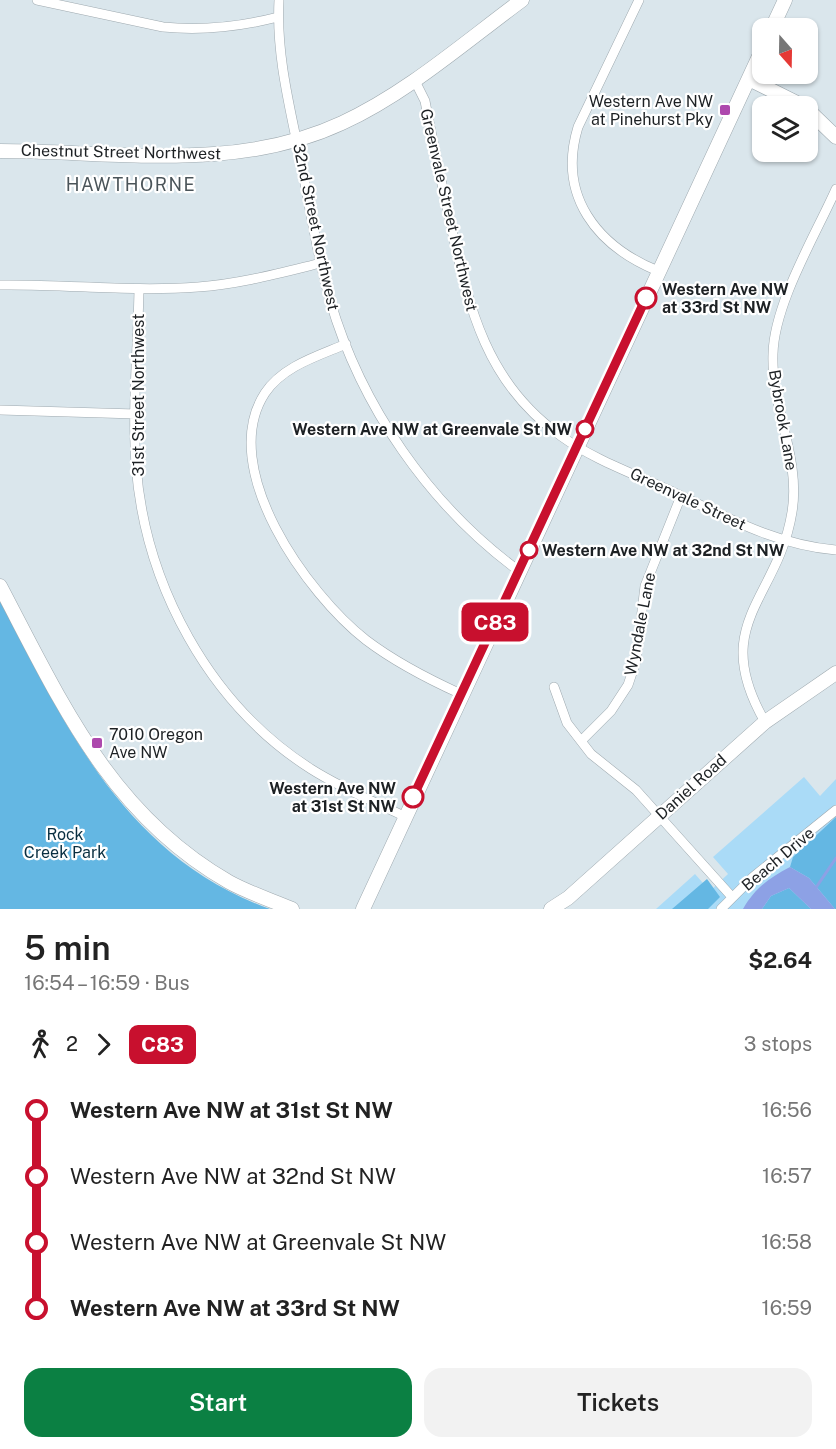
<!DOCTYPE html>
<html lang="en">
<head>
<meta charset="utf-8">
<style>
  body { margin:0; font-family:"Public Sans",sans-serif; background:#f2f2f2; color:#222; height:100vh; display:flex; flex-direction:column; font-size:22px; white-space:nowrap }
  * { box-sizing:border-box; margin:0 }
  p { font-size:20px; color:#767676 }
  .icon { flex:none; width:33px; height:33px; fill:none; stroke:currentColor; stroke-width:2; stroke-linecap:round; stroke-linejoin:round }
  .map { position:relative; height:909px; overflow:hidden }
  .details { display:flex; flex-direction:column; background:#fff; flex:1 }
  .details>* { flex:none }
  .badge { padding:0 12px; border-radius:9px; font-size:21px; line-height:39px }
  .needle { width:39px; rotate:160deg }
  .buttons { position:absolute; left:752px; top:18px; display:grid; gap:12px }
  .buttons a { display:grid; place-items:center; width:66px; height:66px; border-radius:12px; background:#fff; box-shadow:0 2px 4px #0004; font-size:30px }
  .map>.badge { position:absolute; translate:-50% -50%; box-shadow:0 0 0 3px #fff }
  .legs { display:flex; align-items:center; gap:9px; height:66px; padding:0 24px; font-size:20px }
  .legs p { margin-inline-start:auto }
  .overview { display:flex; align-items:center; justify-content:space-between; height:102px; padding:0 24px }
  h1 { font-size:33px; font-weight:600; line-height:45px }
  .button { display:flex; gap:12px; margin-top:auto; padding:12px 24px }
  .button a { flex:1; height:69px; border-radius:18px; background:#0b8043; color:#fff; font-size:24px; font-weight:600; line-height:69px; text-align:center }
  .button a+a { background:#f2f2f2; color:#222 }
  ul { padding:0 24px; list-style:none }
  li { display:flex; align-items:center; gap:21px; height:66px; font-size:22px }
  li i { display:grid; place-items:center; width:9px; height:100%; margin:0 8px; background:currentColor }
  li i::after { content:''; width:15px; height:15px; margin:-8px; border:4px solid; border-radius:50%; background:#fff }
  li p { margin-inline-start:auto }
  li:first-child i { background:linear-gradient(#0000 50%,currentColor 0) }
  li:last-child i { background:linear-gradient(currentColor 50%,#0000 0) }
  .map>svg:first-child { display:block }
</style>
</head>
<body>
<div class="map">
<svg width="836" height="909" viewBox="0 0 836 909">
  <rect width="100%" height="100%" fill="#dae6ec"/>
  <!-- green -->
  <path fill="#aadbf7" d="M804,777l16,19 16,-17v130h-180l39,-35 15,17 18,-17 -15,-17z"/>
  <!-- forest -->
  <path fill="#64b7e3" d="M0,601c66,126 125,256 270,308h-270z
    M836,817v92h-1l-26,-31 -19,-11 3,-10z
    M707,879l13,18 -12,12h-36z
    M789,888l22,21h-49l9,-13z"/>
  <!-- water -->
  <path fill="#8da1e5" d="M790,867l19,11 26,31h-24l-22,-21 -18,8 -9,13h-19c12,-21 26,-31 47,-42z"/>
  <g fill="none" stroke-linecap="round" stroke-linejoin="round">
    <!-- stream -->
    <path stroke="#8da1e5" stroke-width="3" d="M815,889l21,-31"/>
    <defs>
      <path id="street" d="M37,0l126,27c41,4 76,0 115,-10
        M279,0c-3,55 11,108 22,162 9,46 16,93 29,138 31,106 99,205 189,271
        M639,0l-61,127c-21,69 19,119 80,144
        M414,79l11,22c8,42 17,83 26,125 18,83 36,158 110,210 33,24 74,38 110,55 53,25 105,54 165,59
        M0,285c66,-1 132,7 198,2 42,-3 82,-14 123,-24
        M139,289c-1,58 -7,118 -3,176 9,120 73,239 175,304 30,19 61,32 93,47
        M346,344c-28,12 -63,22 -81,49 -49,75 43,202 101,247 29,22 62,39 95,54
        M0,410l136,4
        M554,687l13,36 24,31 45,36 96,107
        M765,722c-57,-99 13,-122 27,-210 9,-54 -21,-104 -19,-158 1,-50 42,-118 63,-165
        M581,741l30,-30 17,-26 8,-24 9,-75 36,-90
        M721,909l32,-32 83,-67"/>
      <path id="secondary" d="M772,28l13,-28
        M749,79l54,27
        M807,109l29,28
        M0,151c114,0 235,22 342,-28 65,-30 123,-81 180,-123
        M0,586c61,116 110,228 229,296 20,11 42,18 63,27
        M363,909l399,-859
        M551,909l17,-11 197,-176 71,-49"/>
    </defs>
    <!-- street casing -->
    <use href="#street" stroke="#9ea9af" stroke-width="10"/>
    <!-- secondary casing -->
    <use href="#secondary" stroke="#9ea9af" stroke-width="15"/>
    <!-- street -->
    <use href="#street" stroke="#fff" stroke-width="9"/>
    <!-- secondary -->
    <use href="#secondary" stroke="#fff" stroke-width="14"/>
  </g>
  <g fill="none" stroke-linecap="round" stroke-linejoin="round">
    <defs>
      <path id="line-1" d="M413,797l233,-499"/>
    </defs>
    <!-- line-1 casing -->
    <use href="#line-1" stroke="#fff" stroke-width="14"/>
    <!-- line-1 -->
    <use href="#line-1" stroke="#c8102e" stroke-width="9"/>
  </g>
  <!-- markers -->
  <g fill="#ad48ad" stroke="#fff" stroke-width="2">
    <rect x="719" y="104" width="12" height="12" rx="3"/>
    <rect x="91" y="737" width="12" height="12" rx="3"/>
  </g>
  <g fill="#fff" stroke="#c8102e" stroke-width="3">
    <circle cx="646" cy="298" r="10"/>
    <circle cx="585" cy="429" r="8"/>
    <circle cx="529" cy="550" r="8"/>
    <circle cx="413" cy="797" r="10"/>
  </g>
  <g text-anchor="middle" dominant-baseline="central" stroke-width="4.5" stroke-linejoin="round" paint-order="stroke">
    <!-- poi labels -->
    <g font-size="16" fill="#1d2124" stroke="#fff" text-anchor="end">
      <text x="713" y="101">Western Ave NW<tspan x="713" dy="18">at Pinehurst Pky</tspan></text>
      <text x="109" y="734" text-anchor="start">7010 Oregon<tspan x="109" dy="18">Ave NW</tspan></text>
    </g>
    <!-- street labels -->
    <g font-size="16" fill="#1d2124" stroke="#fff">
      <text transform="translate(121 152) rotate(1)">Chestnut Street Northwest</text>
      <text transform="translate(449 210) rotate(77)">Greenvale Street Northwest</text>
      <text transform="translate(316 227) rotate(78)">32nd Street Northwest</text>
      <text transform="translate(138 395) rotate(-90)">31st Street Northwest</text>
      <text transform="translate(783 420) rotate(80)">Bybrook Lane</text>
      <text transform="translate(688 499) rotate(25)">Greenvale Street</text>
      <text transform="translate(640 624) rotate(-79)">Wyndale Lane</text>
      <text transform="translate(691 787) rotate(-42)">Daniel Road</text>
      <text transform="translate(778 859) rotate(-40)">Beach Drive</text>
    </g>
    <!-- stop labels -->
    <g font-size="16" font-weight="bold" fill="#1d2124" stroke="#fff" text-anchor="start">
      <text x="662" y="289">Western Ave NW<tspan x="662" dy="18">at 33rd St NW</tspan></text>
      <text x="572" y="429" text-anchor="end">Western Ave NW at Greenvale St NW</text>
      <text x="542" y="550">Western Ave NW at 32nd St NW</text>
      <text x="396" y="788" text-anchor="end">Western Ave NW<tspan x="396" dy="18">at 31st St NW</tspan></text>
    </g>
    <!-- park labels -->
    <g font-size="16" fill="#082e41" stroke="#fff">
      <text x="65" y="834">Rock<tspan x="65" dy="18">Creek Park</tspan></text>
    </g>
    <!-- neighbourhood labels -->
    <g font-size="18" letter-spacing="1.5" fill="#4a5459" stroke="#fff">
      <text x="131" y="184">HAWTHORNE</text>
    </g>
  </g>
</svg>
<div class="buttons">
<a><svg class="needle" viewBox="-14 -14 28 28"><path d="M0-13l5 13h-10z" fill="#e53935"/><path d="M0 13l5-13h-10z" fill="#767676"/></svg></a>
<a><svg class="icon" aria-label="layers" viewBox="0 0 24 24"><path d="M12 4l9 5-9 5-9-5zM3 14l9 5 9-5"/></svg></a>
</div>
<b class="badge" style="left:495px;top:622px;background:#c8102e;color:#fff">C83</b>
</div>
<section class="details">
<div class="overview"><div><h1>5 min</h1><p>16:54 – 16:59 · Bus</p></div><b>$2.64</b></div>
<div class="legs"><svg class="icon" aria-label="walk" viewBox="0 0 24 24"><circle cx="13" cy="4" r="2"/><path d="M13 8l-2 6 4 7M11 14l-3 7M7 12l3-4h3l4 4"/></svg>2<svg class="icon" aria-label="forward" viewBox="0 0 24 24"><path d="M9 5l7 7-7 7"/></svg><b class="badge" style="background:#c8102e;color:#fff">C83</b><p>3 stops</p></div>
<ul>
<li><i style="color:#c8102e"></i><b>Western Ave NW at 31st St NW</b><p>16:56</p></li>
<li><i style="color:#c8102e"></i><span>Western Ave NW at 32nd St NW</span><p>16:57</p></li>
<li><i style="color:#c8102e"></i><span>Western Ave NW at Greenvale St NW</span><p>16:58</p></li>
<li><i style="color:#c8102e"></i><b>Western Ave NW at 33rd St NW</b><p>16:59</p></li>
</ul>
<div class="button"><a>Start</a><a>Tickets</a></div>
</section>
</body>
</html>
